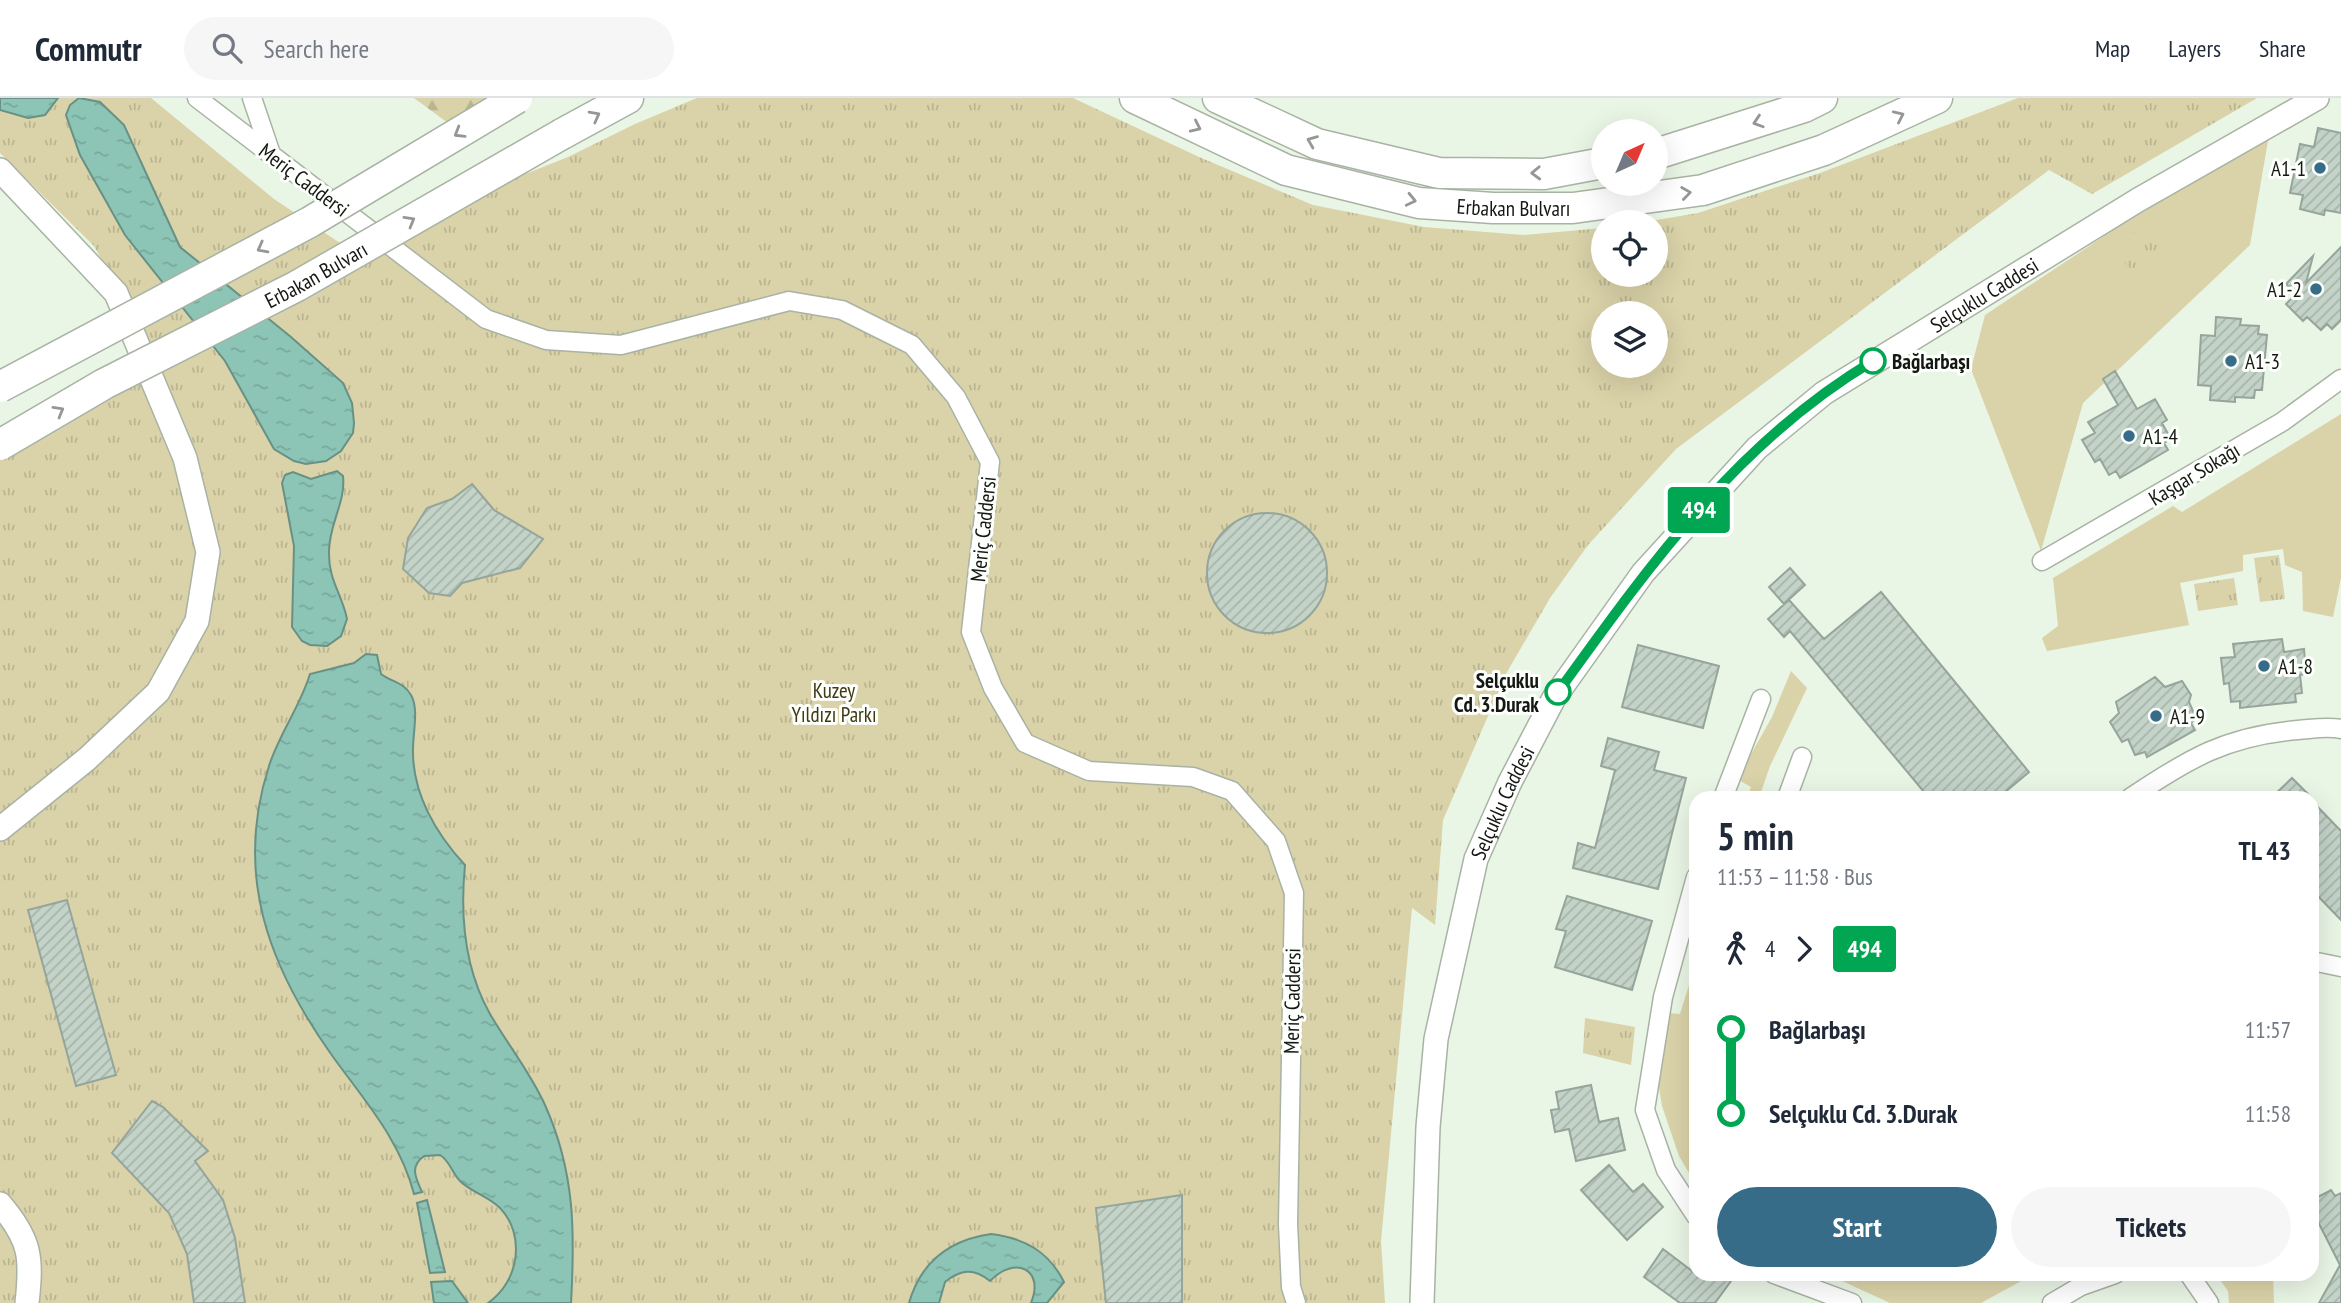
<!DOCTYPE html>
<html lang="en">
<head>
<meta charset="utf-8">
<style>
  body { margin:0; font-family:"PT Sans Narrow",sans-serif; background:#f6f6f7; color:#1f2937; height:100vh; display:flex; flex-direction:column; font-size:26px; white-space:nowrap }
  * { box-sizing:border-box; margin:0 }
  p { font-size:23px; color:#747a83 }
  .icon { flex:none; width:38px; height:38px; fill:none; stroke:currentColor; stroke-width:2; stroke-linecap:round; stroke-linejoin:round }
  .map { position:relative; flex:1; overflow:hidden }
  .drawer { position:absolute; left:1689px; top:693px; width:630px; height:490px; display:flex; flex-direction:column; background:#fff; border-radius:21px; box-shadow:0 7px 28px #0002 }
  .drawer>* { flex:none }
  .badge { padding:0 14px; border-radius:5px; font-size:24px; line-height:46px }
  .needle { width:46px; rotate:44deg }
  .fabs { position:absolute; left:1591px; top:21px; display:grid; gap:14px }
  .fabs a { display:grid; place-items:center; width:77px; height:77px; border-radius:50%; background:#fff; box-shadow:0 7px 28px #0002; font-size:35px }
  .map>.badge { position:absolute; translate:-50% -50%; box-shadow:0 0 0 4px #fff }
  .legs { display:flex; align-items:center; gap:10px; height:77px; padding:0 28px; font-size:23px }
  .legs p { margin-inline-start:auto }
  .headline { display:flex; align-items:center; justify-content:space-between; height:119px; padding:0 28px }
  h1 { font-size:38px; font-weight:700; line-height:52px }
  .primary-button { display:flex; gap:14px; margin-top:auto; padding:14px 28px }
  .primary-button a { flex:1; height:80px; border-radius:42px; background:#376c88; color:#fff; font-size:28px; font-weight:700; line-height:80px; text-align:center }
  .primary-button a+a { background:#f6f6f7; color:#1f2937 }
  ul { padding:0 28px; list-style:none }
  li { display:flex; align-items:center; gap:24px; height:84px; font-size:26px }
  li i { display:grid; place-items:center; width:10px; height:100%; margin:0 9px; background:currentColor }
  li i::after { content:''; width:18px; height:18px; margin:-9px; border:5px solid; border-radius:50%; background:#fff }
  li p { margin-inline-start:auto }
  li:first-child i { background:linear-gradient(#0000 50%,currentColor 0) }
  li:last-child i { background:linear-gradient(currentColor 50%,#0000 0) }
  header { display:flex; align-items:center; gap:42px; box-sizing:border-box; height:98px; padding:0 35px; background:#fff; border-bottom:2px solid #e0e1e3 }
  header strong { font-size:33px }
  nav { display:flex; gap:38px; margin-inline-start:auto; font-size:24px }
  .search { width:490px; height:63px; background:#f6f6f7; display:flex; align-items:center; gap:18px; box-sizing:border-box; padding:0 24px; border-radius:38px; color:#747a83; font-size:26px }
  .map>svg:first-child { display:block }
</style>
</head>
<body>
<header>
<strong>Commutr</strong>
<div class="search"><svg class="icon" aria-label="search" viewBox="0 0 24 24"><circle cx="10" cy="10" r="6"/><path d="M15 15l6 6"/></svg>Search here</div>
<nav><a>Map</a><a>Layers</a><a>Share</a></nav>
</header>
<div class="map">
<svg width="2341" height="1205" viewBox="0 0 2341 1205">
  <defs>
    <pattern id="forest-firs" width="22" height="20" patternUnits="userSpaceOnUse" patternTransform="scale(1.75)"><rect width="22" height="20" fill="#dad2a8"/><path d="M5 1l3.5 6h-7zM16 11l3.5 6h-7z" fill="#bab490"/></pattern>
    <pattern id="park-tufts" width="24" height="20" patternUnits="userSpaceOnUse" patternTransform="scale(1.75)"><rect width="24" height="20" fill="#dad2a8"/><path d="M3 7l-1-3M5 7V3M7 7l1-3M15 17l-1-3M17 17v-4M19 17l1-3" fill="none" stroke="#bab490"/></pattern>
    <pattern id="water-ripples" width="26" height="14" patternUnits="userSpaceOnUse" patternTransform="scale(1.75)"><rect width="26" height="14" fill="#8cc5b6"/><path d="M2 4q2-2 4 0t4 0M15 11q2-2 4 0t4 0" fill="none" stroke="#78a89b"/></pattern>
    <pattern id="building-hatch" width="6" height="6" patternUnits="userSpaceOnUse" patternTransform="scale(1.75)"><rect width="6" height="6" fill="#c3d3c8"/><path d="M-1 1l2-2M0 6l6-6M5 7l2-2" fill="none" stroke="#a7b4ab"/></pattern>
  </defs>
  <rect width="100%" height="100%" fill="#e9f5e5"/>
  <!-- green -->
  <path fill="#dad2a8" d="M2269,37l-19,110 -167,158 -42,148 -70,-182 14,-54 183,-121z
    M2341,316v164l-8,39 -30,-6 -1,-39 -17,-7 -2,-16 -40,6v16l-63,12 9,42 -142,26 -5,-13 16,-12 -5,-48 120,-72 9,6z
    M1791,573l16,17 -37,78 -11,32h-12l4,-11 -14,-8 35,-62z
    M1696,865v222l-17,-29 -17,-50 -4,-25 9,-68 13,1z
    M1827,1176h207l-53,29h-91z
    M2216,1176h57l1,29h-45l-1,-12z"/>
  <!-- forest -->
  <path fill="url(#forest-firs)" d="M414,0h74l-40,25z"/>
  <!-- park -->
  <path fill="url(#park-tufts)" fill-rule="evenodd" d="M0,0h151l123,101 90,60 91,-57 113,-45 67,-33 62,-26h376l126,59 114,48 111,22 99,8 80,-7v47h53v-53h-11l53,-9 122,-40 198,-75h239l-165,96 -43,-24 -373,279 -88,96 -38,53 -43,74 -64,148 -8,105 -23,-17 -31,333 4,62h-1385v-846l162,-90 -68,-121 -94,-93zM1603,215h53v53h-53z
    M2155,123l17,30 -41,23 -17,-31z
    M2279,457l6,44 -25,3 -6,-44z
    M2234,480l4,27 -40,6 -4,-27z
    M1585,920l50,9 -4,38 -48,-12z"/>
  <!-- water -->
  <path fill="url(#water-ripples)" stroke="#689185" stroke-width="2" d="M0,0h58l-13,17 -17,3 -28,-8z
    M79,0l21,4 24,23 56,122 111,90 52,46 9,20 2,20 -1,10 -12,18 -15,10 -20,3 -12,-3 -20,-12 -49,-88 -100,-126 -45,-80 -14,-40 4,-10z
    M337,373l6,5c3,26 -14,48 -14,75 -1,29 13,43 18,68l-6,17 -14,10 -17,-1 -8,-4 -10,-14 2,-81 -12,-63 3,-8 8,-3 18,7z
    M366,556l11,1 4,19c10,8 23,8 30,21 8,14 2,37 2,54 -1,44 23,85 52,116 -5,51 -1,103 25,149 18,31 40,58 55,91 30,67 30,127 26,198h-83c31,-21 38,-68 12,-95 -12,-12 -29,-16 -40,-27 -8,-8 -10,-20 -20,-26l-16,1c-15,11 -8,22 -2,36l-8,2c-14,-55 -51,-95 -83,-140 -63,-89 -97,-180 -62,-288 10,-32 31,-59 41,-92l44,-11z
    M427,1102l18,72 -15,1 -13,-70z
    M991,1136c34,4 58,18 73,48l-17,21h-16c14,-34 -16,-48 -41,-22 -16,-13 -29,-12 -45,1l-6,21h-30c12,-42 40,-63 82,-69z
    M452,1183l16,22h-34l-3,-21z"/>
  <!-- building -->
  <path fill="url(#building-hatch)" stroke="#95a59b" stroke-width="2" d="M2318,30l23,5v80l-16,-3 -1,5 -24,-6 3,-14 -13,-2 10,-49 14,3z
    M2341,149v73l-9,9 -5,-5 -6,6 -14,-13 -4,4 -17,-17 10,-10 -10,-10 27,-28 -7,27z
    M2216,219l25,2 -1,6 19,1 -1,8 9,1 -5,55h-7l-1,8 -19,-1v5l-25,-2 1,-14 -13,-1 3,-50 14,1z
    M2115,273l22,38 18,-10 12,21 -5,3 9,16 -7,4 4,7 -48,28 -4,-7 -7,4 -9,-16 -5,3 -13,-22 13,-7 -7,-11 30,-17 -15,-26z
    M472,386l22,26 49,29 -23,29 -58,15 -12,13 -21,-3 -26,-24 5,-31 19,-30 25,-9z
    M1207 475a60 60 0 1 1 120 0a60 60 0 1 1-120 0Z
    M1790,470l15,17 -21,19 -15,-17z
    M1881,494l148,180 -31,26h-69l-139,-167 -6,6 -16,-18 21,-19 35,39z
    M2282,541l2,13 20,-3 2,25 -6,1 2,18 -7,1 1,8 -56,6v-7l-9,1 -2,-19 -5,1 -3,-26 14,-1 -2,-13z
    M1638,547l81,21 -16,62 -81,-21z
    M2155,579l10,10 17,-6 9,14 -2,7 7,16 -5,5 4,7 -48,27 -2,-5 -10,3 -7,-16 -6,3 -12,-20 9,-9 -3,-11z
    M1608,640l51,14 -5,18 32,8 -28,111 -85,-21 5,-25 17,5 20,-78 -14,-4z
    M2292,680l20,20h-41z
    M2312,703l29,30v89l-29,-30z
    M1567,798l85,25 -20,69 -77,-23 11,-36 -10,-2z
    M67,802l49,175 -40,11 -48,-176z
    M1591,987l8,37 19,-4 7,32 -49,11 -7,-32 -14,3 -4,-22 8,-1 -3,-17z
    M152,1003l11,6 45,44 -13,10 28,39 12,38 10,65h-51l-7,-49 -18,-41 -57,-60z
    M1609,1067l24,27 10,-8 20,23 -36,33 -46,-50z
    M2331,1092l4,6 6,-3v110h-22l21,-38 -28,-55v-10z
    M1182,1097v108h-76l-10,-95z
    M1663,1151l33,25h40l-21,29h-35l-36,-26z"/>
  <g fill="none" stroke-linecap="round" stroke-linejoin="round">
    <defs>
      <path id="minor" d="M197,0l289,221 60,21 75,5 168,-44 53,9 70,35 44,52 34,65 -19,170 22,56 32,55 64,28 104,6 39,14 44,50 18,52 -6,331 3,63 5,16
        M252,0l19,56
        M2042,463l240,-139 59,-43
        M1723,700l38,-99
        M1787,700l15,-41
        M2130,700c58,-39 96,-62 168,-68 14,-1 29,-4 43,-1
        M1696,779l-33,120 -18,113 21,60 30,46
        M2312,863l29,6
        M1774,1176l78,29
        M2189,1176l20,29
        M2052,1205l29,-17 34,-12"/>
      <g id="tertiary">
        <path d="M0,72l116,123 69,165 23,94 -11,69 -39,71 -71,67 -87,70"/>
        <path d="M0,1106c31,36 32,54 27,99"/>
        <path id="s1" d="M1422,1205l6,-176 8,-88 40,-180 34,-77 44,-84 89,-125 114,-125 67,-55 314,-193 179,-102"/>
      </g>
      <g id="trunk">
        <path id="s2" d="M1135,0l151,72 133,33 74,5h80l130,-18 121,-40 113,-52"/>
        <path d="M1218,0l99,46 122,29 105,1 59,-11"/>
        <path d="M562,36l66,-36"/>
        <path d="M1656,56l148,-47 18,-9"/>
      </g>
    </defs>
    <!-- minor casing -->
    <use href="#minor" stroke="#a8b3a4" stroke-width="21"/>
    <!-- tertiary casing -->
    <use href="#tertiary" stroke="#a8b3a4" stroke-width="26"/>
    <!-- trunk casing -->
    <use href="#trunk" stroke="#a8b3a4" stroke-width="33"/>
    <!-- minor -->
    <use href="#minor" stroke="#fff" stroke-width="18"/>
    <!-- tertiary -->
    <use href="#tertiary" stroke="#fff" stroke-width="23"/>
    <!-- trunk -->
    <use href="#trunk" stroke="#fff" stroke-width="30"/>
    <defs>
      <g id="trunk-bridge">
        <path d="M0,289l310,-165 207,-124"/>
        <path id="s3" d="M0,347l104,-61 193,-98 265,-152"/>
      </g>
    </defs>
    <!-- trunk-bridge casing -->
    <use href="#trunk-bridge" stroke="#a8b3a4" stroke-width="33" stroke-linecap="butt"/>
    <!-- trunk-bridge -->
    <use href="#trunk-bridge" stroke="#fff" stroke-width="30"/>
  </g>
  <!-- one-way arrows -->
  <defs><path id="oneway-chevron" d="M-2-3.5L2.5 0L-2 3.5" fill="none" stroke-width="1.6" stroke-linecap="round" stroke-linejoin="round" transform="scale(1.75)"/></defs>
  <g stroke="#959794">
    <use href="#oneway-chevron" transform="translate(595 18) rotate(-28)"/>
    <use href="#oneway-chevron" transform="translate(1899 18) rotate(-25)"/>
    <use href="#oneway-chevron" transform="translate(1758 24) rotate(162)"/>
    <use href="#oneway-chevron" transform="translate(1196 29) rotate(25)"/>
    <use href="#oneway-chevron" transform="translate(459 35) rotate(149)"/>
    <use href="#oneway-chevron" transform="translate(1312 43) rotate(-158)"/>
    <use href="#oneway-chevron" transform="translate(1536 75) rotate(178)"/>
    <use href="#oneway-chevron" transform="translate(1686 95) rotate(-8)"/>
    <use href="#oneway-chevron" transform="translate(1411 102) rotate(13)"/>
    <use href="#oneway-chevron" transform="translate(410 123) rotate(-30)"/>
    <use href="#oneway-chevron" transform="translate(262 150) rotate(152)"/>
    <use href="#oneway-chevron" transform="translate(59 313) rotate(-30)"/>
  </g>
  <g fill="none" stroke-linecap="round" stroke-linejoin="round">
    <defs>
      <path id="line-1" d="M1558,594c91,-126 179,-250 315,-331"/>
    </defs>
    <!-- line-1 casing -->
    <use href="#line-1" stroke="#fff" stroke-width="16"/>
    <!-- line-1 -->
    <use href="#line-1" stroke="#00a651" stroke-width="10"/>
  </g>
  <!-- markers -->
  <g fill="#376c88" stroke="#fcfffb" stroke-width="2.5">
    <circle cx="2320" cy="70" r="7"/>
    <circle cx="2316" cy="191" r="7"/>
    <circle cx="2231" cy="263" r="7"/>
    <circle cx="2129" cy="338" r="7"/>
    <circle cx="2264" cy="568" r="7"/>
    <circle cx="2156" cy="618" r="7"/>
  </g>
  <g fill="#fff" stroke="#00a651" stroke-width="3.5">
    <circle cx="1873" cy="263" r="12"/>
    <circle cx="1558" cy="594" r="12"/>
  </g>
  <g text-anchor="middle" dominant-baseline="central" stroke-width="6" stroke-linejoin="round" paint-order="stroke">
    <!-- poi labels -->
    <g font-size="21" fill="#141712" stroke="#fcfffb" text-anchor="start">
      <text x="2306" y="70" text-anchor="end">A1-1</text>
      <text x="2302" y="191" text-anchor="end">A1-2</text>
      <text x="2245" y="263">A1-3</text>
      <text x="2143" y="338">A1-4</text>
      <text x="2278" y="568">A1-8</text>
      <text x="2170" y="618">A1-9</text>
    </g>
    <!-- street labels -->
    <g font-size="21" fill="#141712" stroke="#fcfffb">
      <text transform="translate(304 82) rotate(37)">Meriç Caddersi</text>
      <text stroke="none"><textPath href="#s2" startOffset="399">Erbakan Bulvarı</textPath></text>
      <text stroke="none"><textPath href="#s3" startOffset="359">Erbakan Bulvarı</textPath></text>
      <text stroke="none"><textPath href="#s1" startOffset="1225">Selçuklu Caddesi</textPath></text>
      <text transform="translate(2194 376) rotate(-31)">Kaşgar Sokağı</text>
      <text transform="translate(983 431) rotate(-84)">Meriç Caddersi</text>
      <text stroke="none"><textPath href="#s1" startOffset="511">Selçuklu Caddesi</textPath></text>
      <text transform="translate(1292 903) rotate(-89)">Meriç Caddersi</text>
    </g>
    <!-- stop labels -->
    <g font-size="21" font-weight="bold" fill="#141712" stroke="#fcfffb" text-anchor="start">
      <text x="1892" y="263">Bağlarbaşı</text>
      <text x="1539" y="582" text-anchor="end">Selçuklu<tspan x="1539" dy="24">Cd. 3.Durak</tspan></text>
    </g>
    <!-- park labels -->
    <g font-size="21" fill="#403913" stroke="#fcfffb">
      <text x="834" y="592">Kuzey<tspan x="834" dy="24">Yıldızı Parkı</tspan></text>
    </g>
  </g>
</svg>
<div class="fabs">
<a><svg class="needle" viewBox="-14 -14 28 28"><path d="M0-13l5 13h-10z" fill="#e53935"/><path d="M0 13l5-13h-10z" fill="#747a83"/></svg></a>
<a><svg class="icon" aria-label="locate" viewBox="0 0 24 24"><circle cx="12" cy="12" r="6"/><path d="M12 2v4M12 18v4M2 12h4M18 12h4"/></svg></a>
<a><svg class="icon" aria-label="layers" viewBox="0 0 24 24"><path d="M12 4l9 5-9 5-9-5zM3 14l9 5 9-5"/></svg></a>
</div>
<b class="badge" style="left:1699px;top:412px;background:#00a651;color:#fff">494</b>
<section class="drawer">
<div class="headline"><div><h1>5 min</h1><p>11:53 – 11:58 · Bus</p></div><b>TL 43</b></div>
<div class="legs"><svg class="icon" aria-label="walk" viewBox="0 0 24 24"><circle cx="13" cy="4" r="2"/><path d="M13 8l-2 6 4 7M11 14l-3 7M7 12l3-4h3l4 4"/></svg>4<svg class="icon" aria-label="forward" viewBox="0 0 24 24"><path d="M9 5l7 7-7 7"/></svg><b class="badge" style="background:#00a651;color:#fff">494</b></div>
<ul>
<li><i style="color:#00a651"></i><b>Bağlarbaşı</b><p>11:57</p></li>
<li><i style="color:#00a651"></i><b>Selçuklu Cd. 3.Durak</b><p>11:58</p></li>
</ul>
<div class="primary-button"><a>Start</a><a>Tickets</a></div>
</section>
</div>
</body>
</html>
